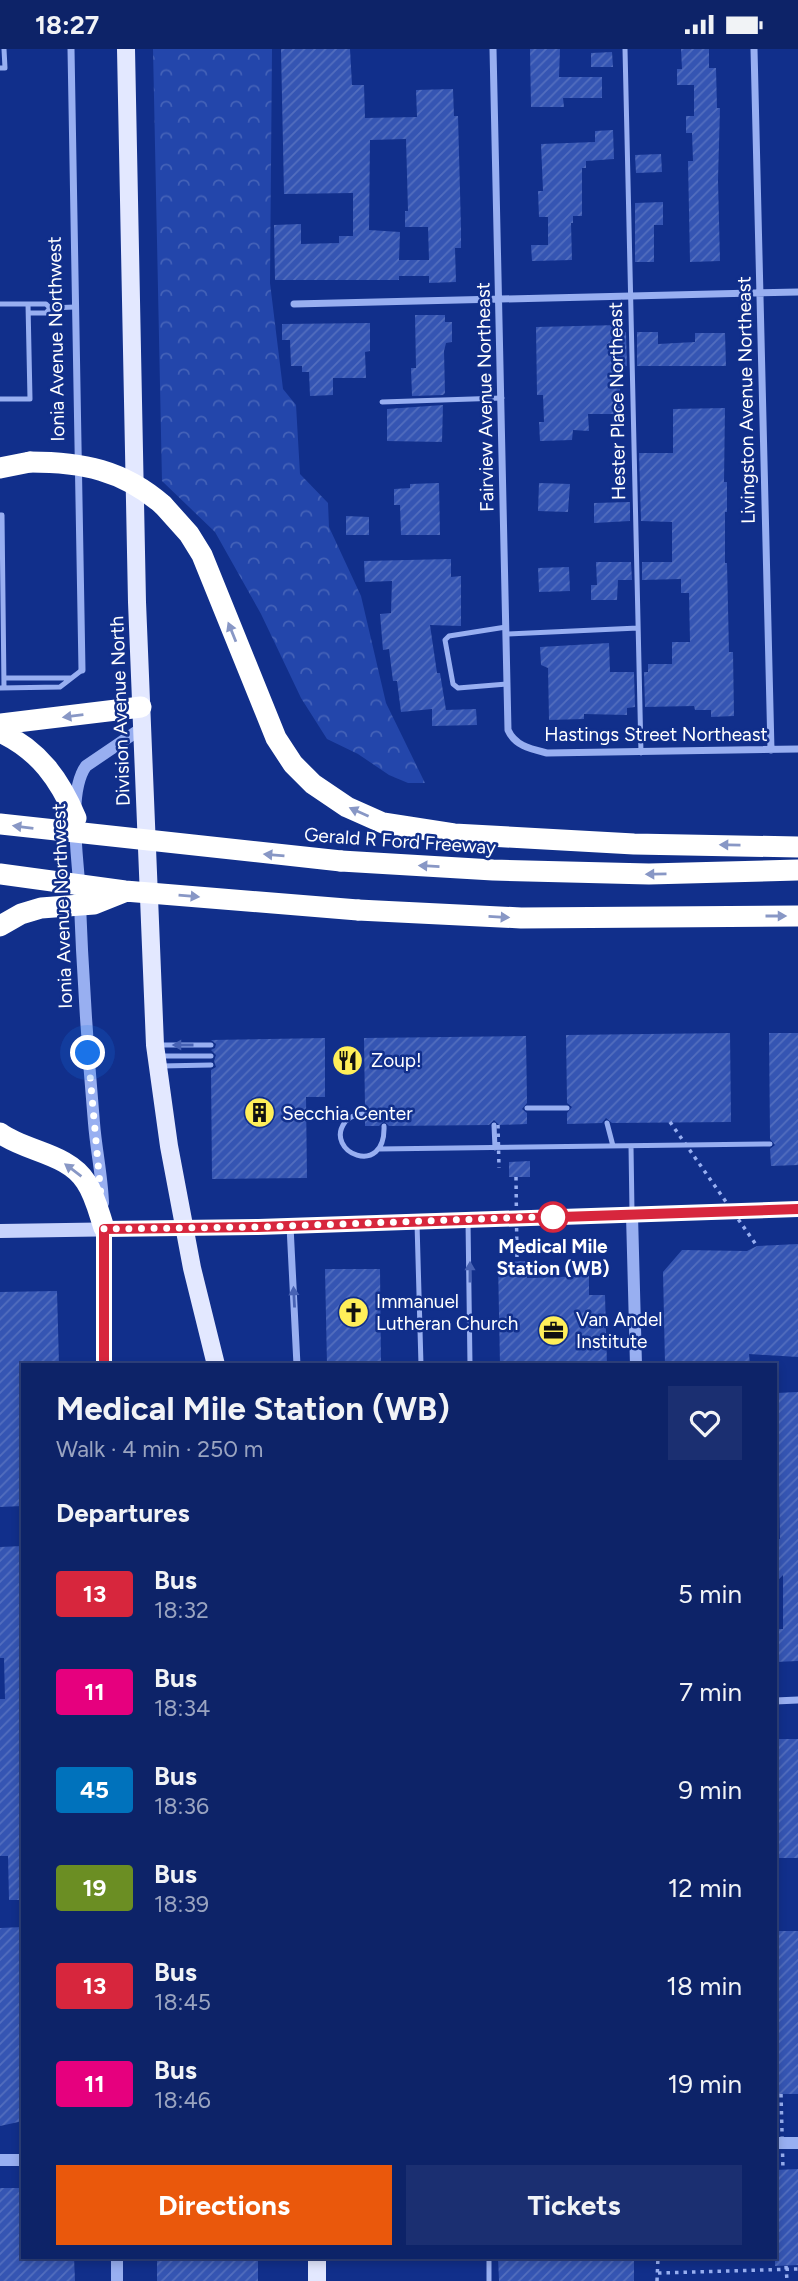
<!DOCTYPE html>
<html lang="en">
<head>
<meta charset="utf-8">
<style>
  body { margin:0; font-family:Figtree,sans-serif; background:#1b2f71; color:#f1f3f6; height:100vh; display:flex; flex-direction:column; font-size:26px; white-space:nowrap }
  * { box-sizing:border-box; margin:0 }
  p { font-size:23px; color:#9aa4c0 }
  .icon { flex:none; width:38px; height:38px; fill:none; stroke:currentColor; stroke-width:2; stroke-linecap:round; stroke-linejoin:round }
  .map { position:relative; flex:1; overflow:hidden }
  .side { position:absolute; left:21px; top:1314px; width:756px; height:896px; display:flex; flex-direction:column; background:#0d2368; border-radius:0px; box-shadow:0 4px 10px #0003,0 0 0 2px #2d407c }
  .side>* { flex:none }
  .badge { padding:0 14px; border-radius:5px; font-size:24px; line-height:46px }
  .you { position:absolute; width:35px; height:35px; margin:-18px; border:5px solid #fff; border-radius:50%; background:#1a73e8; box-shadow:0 0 0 10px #1a73e833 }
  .map>.badge { position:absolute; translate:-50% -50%; box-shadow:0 0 0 4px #fff }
  h2 { padding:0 35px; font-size:26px; line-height:63px }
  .round { display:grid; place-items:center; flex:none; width:74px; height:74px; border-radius:0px; background:#1b2f71 }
  .summary { display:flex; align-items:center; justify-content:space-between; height:119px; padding:0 35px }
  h1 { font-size:33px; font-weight:700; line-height:52px }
  .primary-button { display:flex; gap:14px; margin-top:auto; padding:14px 35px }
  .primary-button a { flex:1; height:80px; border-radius:0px; background:#ea580c; color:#fff; font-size:28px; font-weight:700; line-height:80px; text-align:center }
  .primary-button a+a { background:#1b2f71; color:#f1f3f6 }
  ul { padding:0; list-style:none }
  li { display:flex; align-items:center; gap:21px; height:98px; padding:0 35px }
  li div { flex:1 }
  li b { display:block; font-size:26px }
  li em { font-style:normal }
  li .badge { min-width:77px; font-weight:700; text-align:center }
  .status { display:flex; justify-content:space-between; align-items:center; height:49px; padding:0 35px; background:#0d2368; direction:ltr }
  .status svg { height:19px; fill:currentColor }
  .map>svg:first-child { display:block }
</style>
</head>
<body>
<div class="status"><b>18:27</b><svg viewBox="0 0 49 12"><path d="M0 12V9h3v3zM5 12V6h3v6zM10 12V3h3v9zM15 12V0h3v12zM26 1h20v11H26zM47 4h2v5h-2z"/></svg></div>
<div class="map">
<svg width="798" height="2232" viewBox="0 0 798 2232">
  <defs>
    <pattern id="forest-crowns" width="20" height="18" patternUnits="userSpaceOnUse" patternTransform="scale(1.75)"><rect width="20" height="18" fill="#2346ab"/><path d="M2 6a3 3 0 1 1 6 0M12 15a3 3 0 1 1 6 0" fill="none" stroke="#4462b8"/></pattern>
    <pattern id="building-hatch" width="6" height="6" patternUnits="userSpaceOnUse" patternTransform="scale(1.75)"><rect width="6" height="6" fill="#3555b3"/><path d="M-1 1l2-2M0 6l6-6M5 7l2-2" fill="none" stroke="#536ebe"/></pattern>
  </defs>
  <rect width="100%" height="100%" fill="#112f8b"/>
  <!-- forest -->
  <path fill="url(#forest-crowns)" d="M153,0h119l-2,234 13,106 13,16 4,69 28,29 1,24 32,69 25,107 39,80h-17l-19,-8 -31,-21 -31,-15 -26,-41 -40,-84 -46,-82 -53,-51z"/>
  <!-- building -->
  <path fill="url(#building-hatch)" fill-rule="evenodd" d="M281,0h69l2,36h12l1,33 52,-1 -1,-27 37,-1 1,27h4l3,113v19h-6l1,34 -27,1v-7h-30v4h-124l-1,-55 27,-1v20l38,-1v-7h14v-43l-69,1zM406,90l2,72h-3v16h23l1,33h-30l1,-28 -31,-2 1,-90z
    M530,0h30l-1,28h43v21h-39l1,9h-33z
    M681,0h28v19h7l1,40h3l-2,72 2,81 -30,1 -2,-101h5l-1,-28h-6v-17h8v-31h-17v-16h5z
    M612,3l1,15h-22v-14z
    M613,81l1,29 -28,2v7h-4v48h-9v7h-2l1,37 -40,1 -1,-16h17v-28h-9l-1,-26h5l-2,-47 54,-2v-11z
    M661,105l1,18 -26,1 -1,-18z
    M663,153v23h-9v37h-19v-59z
    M415,266h30v7h7v20l-6,1 -2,8 1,42 -2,2 -31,1 -1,-28h5z
    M370,274v28l-5,1 1,26h-33v17l-23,1 -1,-24h-7v-6h-11l-1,-26h-8v-16z
    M619,276v8l7,-1 1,34 -7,1v47h-32l1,17 -16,-1 -1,10 -32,1 -1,-19h5l-1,-27h-6l-1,-68z
    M637,283h21v12l37,-2v-9h30l1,33h-89z
    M443,356l-1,37 -55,-1v-32z
    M725,359l-1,74h3v30h-2v51h2l2,89h4l1,64 -23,1v-7h-16l-1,-4 -49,1 -1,-35h4v-8h24v-22h18l-1,-49h-8v-14l-39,1v-18h30v-40l-31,-1 -2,-68h34v-44z
    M439,434l1,52h-39l-1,-30h-6v-16l16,-1v-4z
    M539,434l31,1 -2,28 -30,-1z
    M630,453v19l-36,2v-20z
    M346,467l23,1v18h-23z
    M451,510v18l10,-1v50l-31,-1 7,48h3l6,37 30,-1 1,16 -45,1v-17l-31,3 -4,-31h-4l-4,-32 -6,1 -3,-36 11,-1 1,-32 -27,1 -1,-21z
    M596,513h35l1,18h-14l-1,20h-26v-15h6z
    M569,518l1,24 -31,1 -1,-24z
    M609,594l1,29h24l1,35 -8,1v7l-43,-1v5l-35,1 -1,-52 -7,-3 -1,-18z
    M730,984l1,89 -119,1 -6,-5 -4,5 -35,1v-11l5,-6 -5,-4 -1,-68z
    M769,984h29v132l-27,1 -1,-17 5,-4 -5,-6z
    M526,987l1,67 -5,6 5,4v11l-28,1 -5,-5 -5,5 -100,1 -5,-5 -5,5h-14v-7l5,-4 -5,-6 -1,-71z
    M325,989v59h-19l1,81 -95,1 -1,-109 5,-3 -2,-6 2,-6 -5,-5 4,-2 1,-4 -5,-4z
    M530,1112v16h-21v-15z
    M798,1195v113l-49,-3 1,11h-85l-2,-93 19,-22 65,1 10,-5z
    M526,1212l1,17 62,-2v19h16l2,70h-107l-2,-103z
    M325,1220h55l1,96h-54z
    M57,1242l2,74h-36v141l-23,1v-215z
    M798,1343v269l-23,1v-33h8v-54l-8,8v-44h5l-1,-58h-4l1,-88z
    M23,1497v354h-14l-1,-44h-8v-157h5l-1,-41h-4v-111z
    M775,1690h23v119h-23z
    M23,1878v194l-23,5v-198z
    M775,1882h23v163h-23z
    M798,2120v96l-23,1v-96z
    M0,2139h23v69h51l1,24h-75z
    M157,2208h101v24h-101z
    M498,2208h136v24h-135z"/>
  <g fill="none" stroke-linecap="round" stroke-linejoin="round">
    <!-- path -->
    <path stroke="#98aff1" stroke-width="3.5" stroke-dasharray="3.5 5" stroke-linecap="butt" d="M658,2224l140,-4
      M657,2232l1,-24"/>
    <!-- service -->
    <path stroke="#98aff1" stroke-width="5" d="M625,0l16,704
      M0,19h5l-1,-19
      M0,255h46l4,4 25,-1
      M29,264h17l4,-5
      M0,350h30l-2,-95
      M382,353l120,-4
      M0,466h2l2,173
      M506,578l-57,9 -4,4 8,44 5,4 49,-4
      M506,585l132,-6
      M4,629h67
      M0,639l60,-1 22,-17
      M158,996h53
      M160,1007h51
      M161,1017l50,-1
      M527,1059h40
      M365,1065c-8,0 -15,2 -20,8 -22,30 41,57 39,4
      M607,1074l6,23
      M494,1076l1,23
      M631,1097l1,66
      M379,1100l391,-5
      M468,1172l2,144
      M417,1174l4,142
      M489,2208v24"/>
    <!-- minor -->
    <path stroke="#98aff1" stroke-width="7" d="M71,0l11,621
      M493,0l15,681c7,16 23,19 39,23l251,-4
      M754,0l17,701
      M294,255l504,-12
      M290,1177l7,139
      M775,1652l23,-1"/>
    <!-- tertiary -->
    <path stroke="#98aff1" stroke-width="12" d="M103,1154c-1,-27 -7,-54 -9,-80 -7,-81 -12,-161 -15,-241 -2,-30 -11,-91 7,-116l56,-38
      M632,1166l4,150
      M104,1316v-141
      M775,2094h23
      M0,2111h23
      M117,2208v24"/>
    <!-- secondary -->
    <path stroke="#c7d3fc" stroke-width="14" d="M258,1178l540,-18
      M0,1182l131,-2"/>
    <!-- primary -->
    <path stroke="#e3e8ff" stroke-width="18" d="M126,0l11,553 18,443 14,101 23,122 24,97
      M317,2208v24"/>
    <!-- motorway -->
    <path stroke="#fff" stroke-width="21" d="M0,419l30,-6
      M163,456l26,29 13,21 74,183 17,26 20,20 34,23 36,16 71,11 180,10 164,3
      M0,675l141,-17
      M0,683c39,18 60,48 76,86
      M341,812l152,9 156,4 149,-4
      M358,861l163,8 277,-2
      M0,1084c26,19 68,20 86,49 9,13 13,31 18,46"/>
    <!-- path-bridge -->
    <path stroke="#98aff1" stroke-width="3.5" stroke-dasharray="3.5 5" stroke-linecap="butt" d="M670,1073l87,124
      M498,1076l1,43
      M516,1128l1,84
      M781,2045l2,76
      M786,2217l1,15"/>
    <!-- secondary-bridge -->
    <path stroke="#c7d3fc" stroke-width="14" d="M131,1180l127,-2"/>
    <!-- motorway-bridge -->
    <path stroke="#fff" stroke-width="21" d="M30,413c52,0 93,8 133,43
      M0,775l341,37
      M0,825l125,17 233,19
      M0,877l21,-12 20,-6 53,-4 30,-12"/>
  </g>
  <!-- one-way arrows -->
  <defs><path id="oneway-solid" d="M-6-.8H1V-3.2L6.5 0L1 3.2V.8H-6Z" transform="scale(1.75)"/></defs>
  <g fill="#8897c5">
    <use href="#oneway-solid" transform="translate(232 583) rotate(-112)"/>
    <use href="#oneway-solid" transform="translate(73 667) rotate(173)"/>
    <use href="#oneway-solid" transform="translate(359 763) rotate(-156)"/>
    <use href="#oneway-solid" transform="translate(23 778) rotate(-173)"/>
    <use href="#oneway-solid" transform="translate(730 796) rotate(-179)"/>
    <use href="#oneway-solid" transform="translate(274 806) rotate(-175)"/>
    <use href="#oneway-solid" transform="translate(429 817) rotate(-177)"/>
    <use href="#oneway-solid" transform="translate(656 825) rotate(179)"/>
    <use href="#oneway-solid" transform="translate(189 847) rotate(5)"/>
    <use href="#oneway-solid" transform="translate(776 867)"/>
    <use href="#oneway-solid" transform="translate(499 868) rotate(3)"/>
    <use href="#oneway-solid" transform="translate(73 1121) rotate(-143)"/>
  </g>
  <g fill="#4762b4">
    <use href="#oneway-solid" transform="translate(183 996) rotate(180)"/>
    <use href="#oneway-solid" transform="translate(470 1223) rotate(-90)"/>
    <use href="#oneway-solid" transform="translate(294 1248) rotate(-93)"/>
  </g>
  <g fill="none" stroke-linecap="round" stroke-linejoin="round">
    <defs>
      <path id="line" d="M104,1316v-136l154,-2 540,-18"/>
    </defs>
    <!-- line casing -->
    <use href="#line" stroke="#fff" stroke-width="16"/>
    <!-- line -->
    <use href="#line" stroke="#d7263d" stroke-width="10"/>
    <!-- walk -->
    <path stroke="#fff" stroke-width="7" stroke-dasharray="0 12.6" d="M88,1004l16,176 154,-2 306,-11 -11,1"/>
  </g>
  <!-- icons -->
  <defs>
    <symbol id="restaurant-disc" viewBox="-11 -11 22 22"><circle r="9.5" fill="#ffef59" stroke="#112f8b"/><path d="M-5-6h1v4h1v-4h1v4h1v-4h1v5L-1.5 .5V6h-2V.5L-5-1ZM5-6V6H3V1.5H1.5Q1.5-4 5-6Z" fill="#111"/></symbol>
    <symbol id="building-disc" viewBox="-11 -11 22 22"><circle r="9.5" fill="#ffef59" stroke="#112f8b"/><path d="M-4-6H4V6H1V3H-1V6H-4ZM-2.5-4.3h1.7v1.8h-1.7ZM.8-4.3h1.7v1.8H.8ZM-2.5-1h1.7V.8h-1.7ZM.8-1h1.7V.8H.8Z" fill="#111"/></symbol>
    <symbol id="church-disc" viewBox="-11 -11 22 22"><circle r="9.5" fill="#ffef59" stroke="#112f8b"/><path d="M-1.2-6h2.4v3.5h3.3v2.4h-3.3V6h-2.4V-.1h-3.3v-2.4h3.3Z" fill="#111"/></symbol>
    <symbol id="office-disc" viewBox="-11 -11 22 22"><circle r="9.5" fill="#ffef59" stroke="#112f8b"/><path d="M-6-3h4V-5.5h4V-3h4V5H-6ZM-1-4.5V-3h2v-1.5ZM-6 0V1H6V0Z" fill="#111"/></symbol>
  </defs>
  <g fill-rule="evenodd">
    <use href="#restaurant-disc" x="330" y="994" width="35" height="35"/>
    <use href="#building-disc" x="242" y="1046" width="35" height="35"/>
    <use href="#church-disc" x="336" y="1246" width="35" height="35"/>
    <use href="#office-disc" x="536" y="1264" width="35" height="35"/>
  </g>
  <!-- markers -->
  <circle fill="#fff" stroke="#d7263d" stroke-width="3.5" cx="553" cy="1168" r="14"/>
  <g text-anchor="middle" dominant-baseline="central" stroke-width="5" stroke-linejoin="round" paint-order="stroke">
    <!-- street labels -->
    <g font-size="19" fill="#fff" stroke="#112f8b">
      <text transform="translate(56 290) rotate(-91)">Ionia Avenue Northwest</text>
      <text transform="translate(485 348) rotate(-91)">Fairview Avenue Northeast</text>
      <text transform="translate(746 351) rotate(-91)">Livingston Avenue Northeast</text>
      <text transform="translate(617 352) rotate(-91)">Hester Place Northeast</text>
      <text transform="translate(120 662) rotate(-92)">Division Avenue North</text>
      <text x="656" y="685">Hastings Street Northeast</text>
      <text transform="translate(400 792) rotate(4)">Gerald R Ford Freeway</text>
      <text transform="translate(62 857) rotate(-92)">Ionia Avenue Northwest</text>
    </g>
    <!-- poi labels -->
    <g font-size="19" fill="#fff" stroke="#112f8b" text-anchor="start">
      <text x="371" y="1011">Zoup!</text>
      <text x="282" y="1064">Secchia Center</text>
      <text x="376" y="1252">Immanuel<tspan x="376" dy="22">Lutheran Church</tspan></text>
      <text x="576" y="1270">Van Andel<tspan x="576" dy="22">Institute</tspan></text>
    </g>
    <!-- stop labels -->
    <g font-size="19" font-weight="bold" fill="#fff" stroke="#112f8b">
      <text x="553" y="1197">Medical Mile<tspan x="553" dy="22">Station (WB)</tspan></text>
    </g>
  </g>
</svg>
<div class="you" style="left:88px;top:1004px"></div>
<section class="side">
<div class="summary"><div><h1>Medical Mile Station (WB)</h1><p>Walk · 4 min · 250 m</p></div><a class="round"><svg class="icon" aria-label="heart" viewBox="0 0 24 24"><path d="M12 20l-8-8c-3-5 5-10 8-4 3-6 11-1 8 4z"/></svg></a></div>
<h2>Departures</h2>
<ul>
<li><span class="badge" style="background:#d7263d;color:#fff">13</span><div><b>Bus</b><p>18:32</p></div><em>5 min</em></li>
<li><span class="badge" style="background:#e6007e;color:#fff">11</span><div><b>Bus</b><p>18:34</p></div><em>7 min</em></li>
<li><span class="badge" style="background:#0072bc;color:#fff">45</span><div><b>Bus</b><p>18:36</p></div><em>9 min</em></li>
<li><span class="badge" style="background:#6b8e23;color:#fff">19</span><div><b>Bus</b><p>18:39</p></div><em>12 min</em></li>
<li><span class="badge" style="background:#d7263d;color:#fff">13</span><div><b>Bus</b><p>18:45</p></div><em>18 min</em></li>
<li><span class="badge" style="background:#e6007e;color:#fff">11</span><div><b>Bus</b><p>18:46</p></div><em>19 min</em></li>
</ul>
<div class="primary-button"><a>Directions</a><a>Tickets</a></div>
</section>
</div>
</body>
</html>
